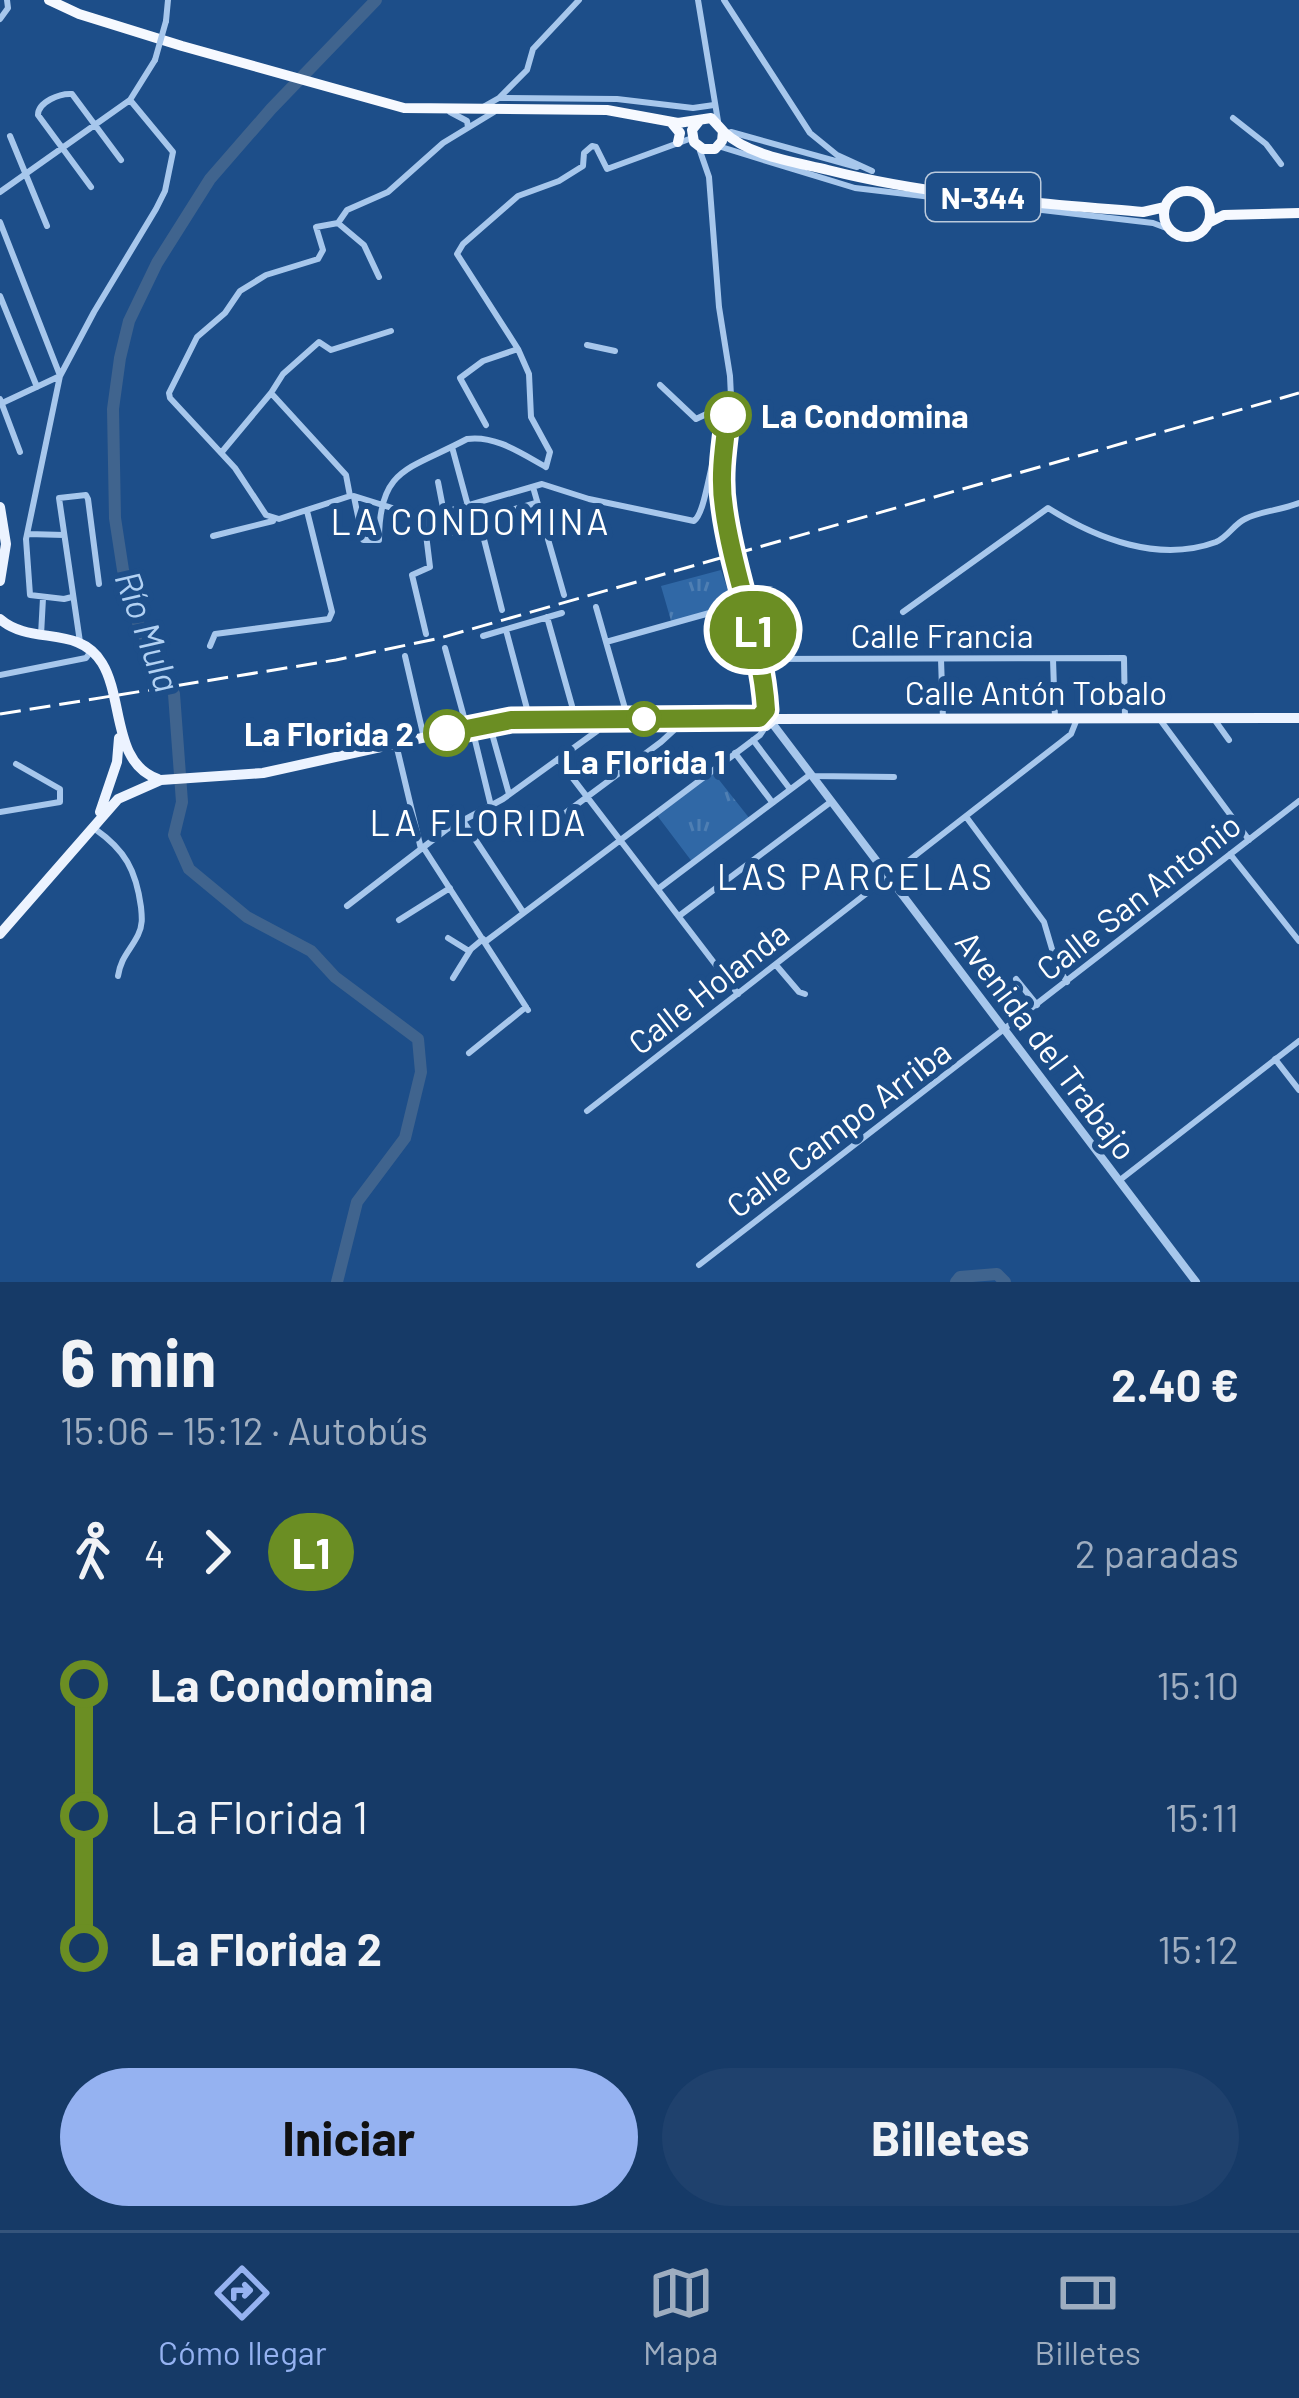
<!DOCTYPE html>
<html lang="es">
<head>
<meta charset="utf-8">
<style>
  body { margin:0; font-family:Barlow,sans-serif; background:#1f416d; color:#f1f3f6; height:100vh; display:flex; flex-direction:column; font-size:45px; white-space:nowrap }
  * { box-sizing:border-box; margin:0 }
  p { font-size:39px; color:#9eadc0 }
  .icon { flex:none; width:66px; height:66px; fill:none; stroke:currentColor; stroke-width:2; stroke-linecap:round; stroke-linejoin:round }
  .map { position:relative; height:1282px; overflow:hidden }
  .details { display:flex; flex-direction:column; background:#163a67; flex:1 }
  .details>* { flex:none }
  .badge { padding:0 24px; border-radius:39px; font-size:42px; line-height:78px }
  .map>.badge { position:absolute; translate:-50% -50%; box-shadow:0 0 0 6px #fff }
  .legs { display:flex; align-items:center; gap:18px; height:132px; padding:0 60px; font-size:39px }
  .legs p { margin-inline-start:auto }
  .headline { display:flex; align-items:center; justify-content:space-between; height:204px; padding:0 60px }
  h1 { font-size:66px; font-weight:700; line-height:90px }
  .action { display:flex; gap:24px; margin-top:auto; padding:24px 60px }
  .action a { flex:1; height:138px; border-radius:72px; background:#95b2f1; color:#111; font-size:48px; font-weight:700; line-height:138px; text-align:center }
  .action a+a { background:#1f416d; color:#f1f3f6 }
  ul { padding:0 60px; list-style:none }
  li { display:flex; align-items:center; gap:42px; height:132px; font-size:45px }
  li i { display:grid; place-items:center; width:18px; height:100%; margin:0 15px; background:currentColor }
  li i::after { content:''; width:30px; height:30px; margin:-15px; border:9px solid; border-radius:50%; background:#163a67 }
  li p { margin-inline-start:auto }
  li:first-child i { background:linear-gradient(#0000 50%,currentColor 0) }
  li:last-child i { background:linear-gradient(currentColor 50%,#0000 0) }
  .dock { display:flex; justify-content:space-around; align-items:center; height:168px; border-top:3px solid #35547b; background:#163a67; font-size:33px; color:#9eadc0 }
  .dock a { display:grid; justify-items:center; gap:6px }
  .dock .selected { color:#95b2f1 }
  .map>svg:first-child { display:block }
</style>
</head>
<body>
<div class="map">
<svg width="1299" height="1282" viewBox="0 0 1299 1282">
  <defs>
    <pattern id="park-tufts" width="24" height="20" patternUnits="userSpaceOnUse" patternTransform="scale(3)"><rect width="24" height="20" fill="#3068a6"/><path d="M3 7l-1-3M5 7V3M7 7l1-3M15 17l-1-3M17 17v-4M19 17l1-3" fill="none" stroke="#4f7fb3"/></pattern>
  </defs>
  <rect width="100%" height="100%" fill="#1d4e89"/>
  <!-- park -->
  <path fill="url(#park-tufts)" d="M721,570l13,38 -62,16 -11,-38z
    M712,771l38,48 -57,44 -37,-49z"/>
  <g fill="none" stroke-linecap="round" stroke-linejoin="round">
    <!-- river -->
    <path stroke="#40648e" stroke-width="12" d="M337,1282l20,-80 48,-64 16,-66 -3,-33 -83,-62 -24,-26 -64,-34 -58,-48 -15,-34 8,-33 -8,-108 -35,-68 -16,-56 -8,-52 -2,-109 7,-51 9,-37 28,-58 53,-84 61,-70 105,-109
      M956,1282l4,-5 37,-3 8,8"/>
    <!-- minor -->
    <path stroke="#a7c7ec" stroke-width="6" d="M698,0l20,121
      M724,0l86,133 27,22 35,16
      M0,19l8,-11 -1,-8
      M166,21l2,-21
      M499,98l28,-28 6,-21 46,-49
      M483,107l16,-9 118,1 76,9 21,-3
      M450,112l17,9 1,6
      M1233,118l33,26 15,20
      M731,132l126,35
      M10,136l37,90
      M718,146l137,42 298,35 16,6
      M700,151l9,26 10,130 11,69 1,21 -9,93 11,60
      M91,187l-53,-72c0,-13 22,-22 34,-21l49,66
      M0,192l130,-92 25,-40
      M0,222l59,151
      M339,224l25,21 15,32
      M0,296l37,91
      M587,345l28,6
      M660,385l36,34 21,-10 12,2
      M271,393l12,-19 36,-32 12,8 60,-19
      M0,399l20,53
      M0,404l60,-28
      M486,425l-26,-47 23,-17 35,-12
      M452,447l16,59
      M221,453l50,-60 75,82 4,21
      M438,482l6,31
      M533,487l31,108
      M350,496l-71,23 -13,-4 -31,-47 -65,-70 -1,-5 28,-56 28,-24 15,-22 26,-16 52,-16 5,-9 -7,-23 22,-4 9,-13 41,-18 55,-49 51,-31
      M354,496l70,22 118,-34 47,15 105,22c14,-11 16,-74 34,-102
      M354,497l9,43h16c0,-73 30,-70 88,-101 29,-4 55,15 79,28l4,-15 -19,-35 -2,-43 -11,-25 -61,-95 6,-10 55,-48 41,-15 24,-15 1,-13 8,-7 4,1 11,22 85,-31
      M475,504l27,106
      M447,512l6,21
      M424,518l6,49 -18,8 14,59
      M479,519l57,-16
      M28,534l36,1
      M213,536l60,-15
      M736,558l27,126
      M72,597l-8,2 -34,-4 -4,-56 34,-163 34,-64 62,-103 9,-18 8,-39 -43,-52
      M596,607l32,112
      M903,612l145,-104c49,31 111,55 168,34 12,-5 18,-18 29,-23 16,-8 37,-9 54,-16
      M547,617l29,103
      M506,630l24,90
      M41,635l2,-37
      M483,636l79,-23
      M80,642l-21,-144 27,-3 2,4 11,85
      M606,642l125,-35 6,5 28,85
      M210,646l5,-12 114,-15 3,-7 -25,-101
      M445,648l22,80
      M405,656l19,82
      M760,659l364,-1 1,59
      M941,659l2,60
      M1053,659l2,60
      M0,675l86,-17 6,-8
      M1214,719l15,21
      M1161,721l88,119
      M489,723l20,71
      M472,728l19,78
      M753,740l37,49
      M396,744l25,105
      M735,753l37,49
      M558,759l180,235
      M813,776l81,1
      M0,812l60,-10v-13l-44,-25
      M560,817l101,-75 24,-22
      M967,818l77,104 13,44 10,16
      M463,821l60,91
      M95,829c30,21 41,41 46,78 1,10 2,18 -3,28 -8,16 -17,22 -20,41
      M423,847l105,163
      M1230,854l69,87
      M658,889l153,-115
      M347,906l100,-77 56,-30 94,-68 6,-9
      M679,916l153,-115
      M399,920l51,-32
      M448,938l21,13
      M485,942l275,-207 6,-9
      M776,965l23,27 6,2
      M453,978l18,-29 12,-10
      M1016,979l21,26
      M469,1053l57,-46
      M1275,1059l24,31
      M587,1111l474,-369 10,-8 6,-15
      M1120,1180l179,-139
      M699,1265l600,-464"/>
    <!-- tertiary -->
    <path stroke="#a7c7ec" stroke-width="8" d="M772,723l424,559"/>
    <!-- primary -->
    <path stroke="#ecf3ff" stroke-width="10" d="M0,507l6,37 -6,37
      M0,619c31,27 78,5 102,44 22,36 10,100 56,116
      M774,719l525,-1
      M100,812l17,-50 2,-24
      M0,934l118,-135 43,-19 102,-7 236,-52 260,-3 7,8 8,-7"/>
    <!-- trunk -->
    <path stroke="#f6f9ff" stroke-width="10" d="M49,0l30,14 103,32 222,62 203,2 71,13 33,-5 12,13 -1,10 -7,8h-12l-9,-7 -2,-12 8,-10
      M671,122l9,11 -2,9
      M724,132c25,24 72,30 104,38 103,26 210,33 315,42l22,-5
      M1164 214a23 23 0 1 1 46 0a23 23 0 1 1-46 0Z
      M1208,223l16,-8 75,-2"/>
    <!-- rail -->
    <path stroke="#fff" stroke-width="3" stroke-dasharray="21 9" stroke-linecap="butt" d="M0,714l336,-54 104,-22 859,-245"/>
    <!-- minor-bridge -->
    <path stroke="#a7c7ec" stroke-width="6" d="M155,60l11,-39
      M733,550l3,8"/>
  </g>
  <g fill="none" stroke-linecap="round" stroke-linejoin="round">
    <defs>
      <path id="line-1" d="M447,733l64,-13 248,-2 7,-8c-4,-69 -33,-133 -42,-202 -5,-31 0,-62 4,-93"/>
    </defs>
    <!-- line-1 casing -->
    <use href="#line-1" stroke="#fff" stroke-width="27"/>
    <!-- line-1 -->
    <use href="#line-1" stroke="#6b8e23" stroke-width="18"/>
  </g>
  <!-- markers -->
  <g fill="#fff" stroke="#6b8e23" stroke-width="6">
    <circle cx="728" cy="415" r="21"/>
    <circle cx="644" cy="719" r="15"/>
    <circle cx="447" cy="733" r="21"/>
  </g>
  <g text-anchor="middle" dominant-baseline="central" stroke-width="12" stroke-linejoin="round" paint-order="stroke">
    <!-- shield labels -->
    <rect fill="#1d4e89" stroke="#bbcadc" stroke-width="3" x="926" y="173" width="114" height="48" rx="9"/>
    <g font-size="30" font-weight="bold" fill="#fff">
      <text x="983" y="197">N-344</text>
    </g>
    <!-- stop labels -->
    <g font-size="33" font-weight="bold" fill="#fff" stroke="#1d4e89" text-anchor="start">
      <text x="761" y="415">La Condomina</text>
      <text x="414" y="733" text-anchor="end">La Florida 2</text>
      <text x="644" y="761" text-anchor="middle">La Florida 1</text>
    </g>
    <!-- street labels -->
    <g font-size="33" fill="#fff" stroke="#1d4e89">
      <text x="942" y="635">Calle Francia</text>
      <text x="1036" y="692">Calle Antón Tobalo</text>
      <text transform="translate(1138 896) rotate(-38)">Calle San Antonio</text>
      <text transform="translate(708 987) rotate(-38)">Calle Holanda</text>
      <text transform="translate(1047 1045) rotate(53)">Avenida del Trabajo</text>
      <text transform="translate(838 1128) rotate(-37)">Calle Campo Arriba</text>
    </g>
    <!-- neighbourhood labels -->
    <g font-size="36" letter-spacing="3" fill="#fff" stroke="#1d4e89">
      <text x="471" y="520">LA CONDOMINA</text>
      <text x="479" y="821">LA FLORIDA</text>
      <text x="856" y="875">LAS PARCELAS</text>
    </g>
    <!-- water labels -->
    <g font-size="36" font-style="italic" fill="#b2d1f3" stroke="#1d4e89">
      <text transform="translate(149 631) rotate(70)">Río Mula</text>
    </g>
  </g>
</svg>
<b class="badge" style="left:753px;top:630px;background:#6b8e23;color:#fff">L1</b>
</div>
<section class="details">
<div class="headline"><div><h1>6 min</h1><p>15:06 – 15:12 · Autobús</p></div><b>2.40 €</b></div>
<div class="legs"><svg class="icon" aria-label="walk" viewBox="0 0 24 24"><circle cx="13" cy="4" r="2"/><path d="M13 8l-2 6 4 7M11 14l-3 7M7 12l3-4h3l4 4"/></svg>4<svg class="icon" aria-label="forward" viewBox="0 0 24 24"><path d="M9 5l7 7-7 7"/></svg><b class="badge" style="background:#6b8e23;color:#fff">L1</b><p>2 paradas</p></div>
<ul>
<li><i style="color:#6b8e23"></i><b>La Condomina</b><p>15:10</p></li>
<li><i style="color:#6b8e23"></i><span>La Florida 1</span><p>15:11</p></li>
<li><i style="color:#6b8e23"></i><b>La Florida 2</b><p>15:12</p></li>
</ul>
<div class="action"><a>Iniciar</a><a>Billetes</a></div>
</section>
<nav class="dock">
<a class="selected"><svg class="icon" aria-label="directions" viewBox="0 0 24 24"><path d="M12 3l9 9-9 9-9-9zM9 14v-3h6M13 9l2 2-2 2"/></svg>Cómo llegar</a>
<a><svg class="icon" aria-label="map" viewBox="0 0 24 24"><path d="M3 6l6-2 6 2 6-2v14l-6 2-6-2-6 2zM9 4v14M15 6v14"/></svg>Mapa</a>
<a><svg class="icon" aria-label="tickets" viewBox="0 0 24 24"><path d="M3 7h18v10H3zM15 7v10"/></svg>Billetes</a>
</nav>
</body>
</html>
